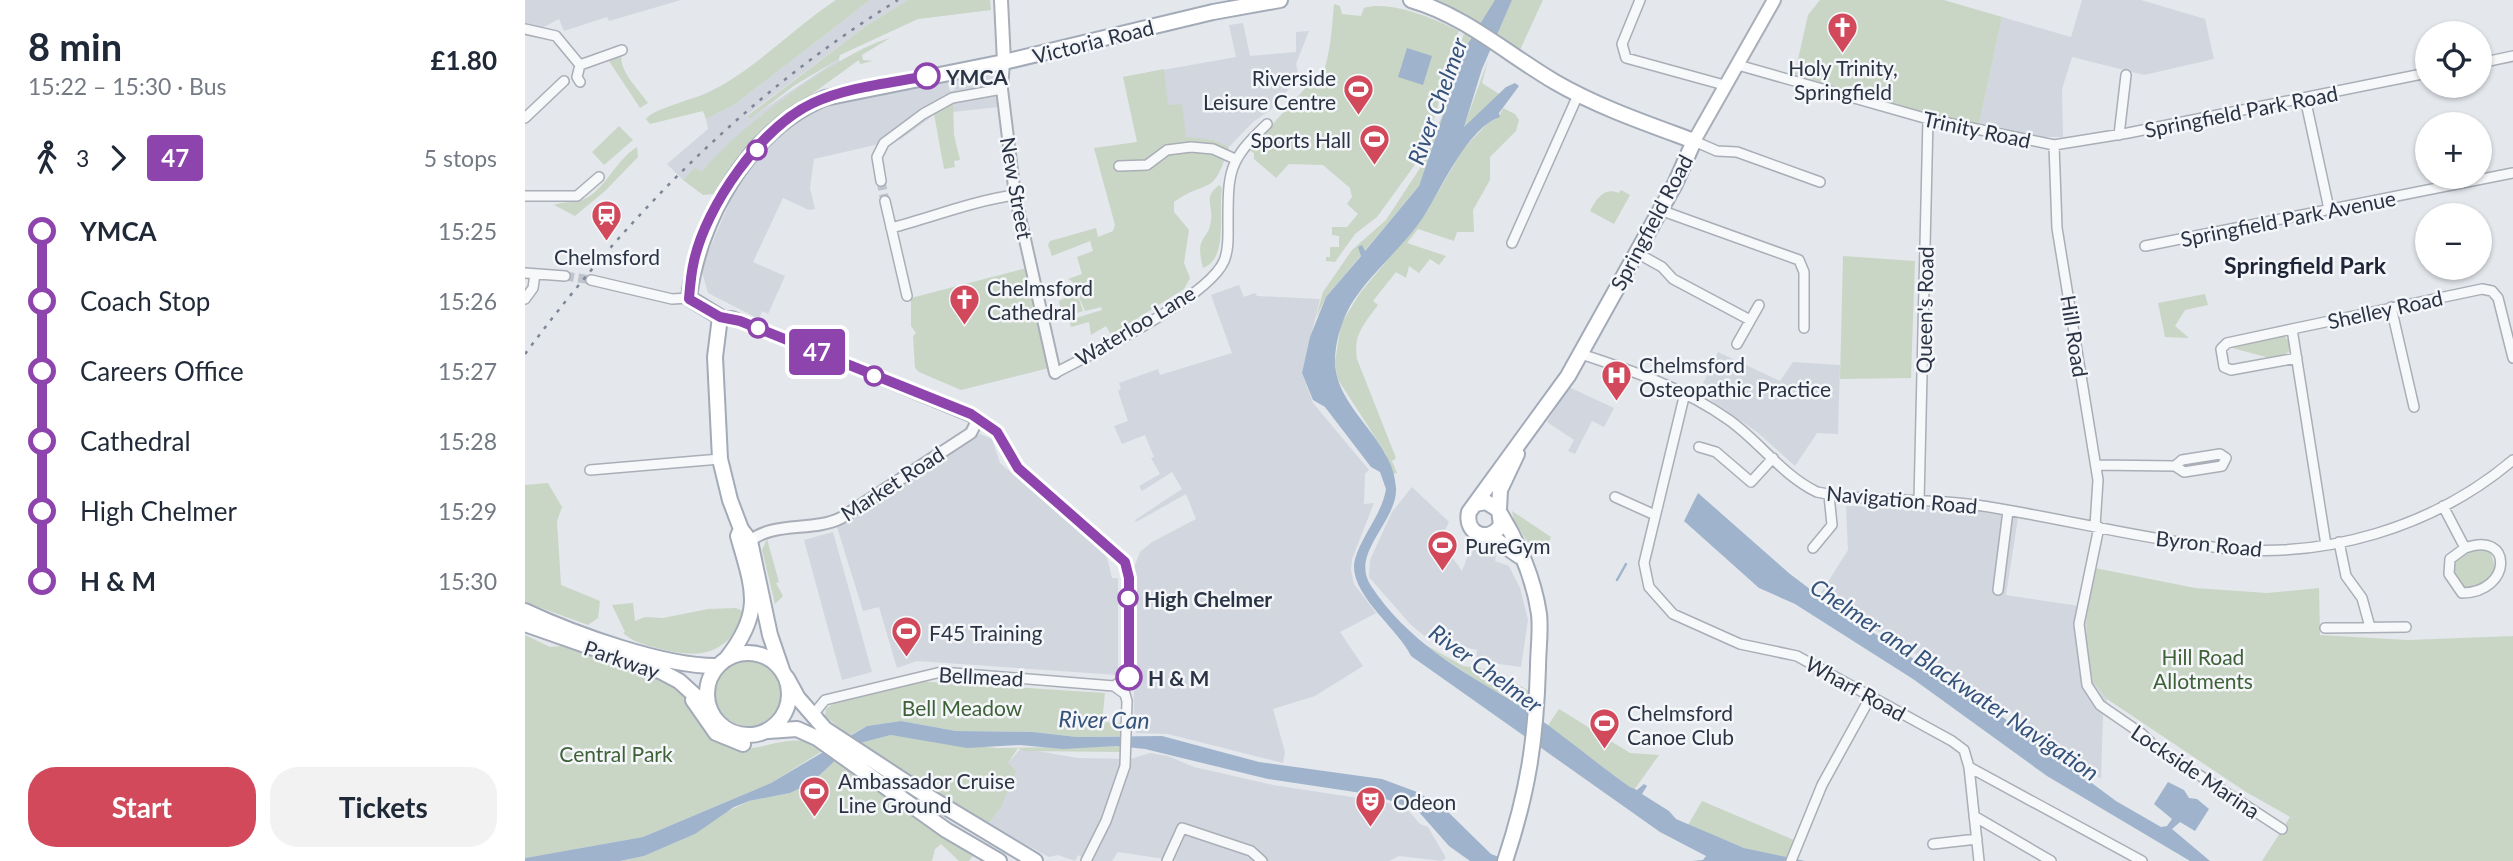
<!DOCTYPE html>
<html lang="en">
<head>
<meta charset="utf-8">
<style>
  body { margin:0; font-family:Lato,sans-serif; background:#f2f2f3; color:#1f2937; height:100vh; display:flex; flex-direction:column; font-size:26px; white-space:nowrap }
  * { box-sizing:border-box; margin:0 }
  p { font-size:23px; color:#747a83 }
  .icon { flex:none; width:38px; height:38px; fill:none; stroke:currentColor; stroke-width:2; stroke-linecap:round; stroke-linejoin:round }
  .map { position:relative; flex:1; overflow:hidden }
  .drawer { display:flex; flex-direction:column; background:#fff; width:525px }
  .drawer>* { flex:none }
  .badge { padding:0 14px; border-radius:5px; font-size:24px; line-height:46px }
  .buttons { position:absolute; left:1890px; top:21px; display:grid; gap:14px }
  .buttons a { display:grid; place-items:center; width:77px; height:77px; border-radius:50%; background:#fff; box-shadow:0 2px 5px #0004; font-size:35px }
  .map>.badge { position:absolute; translate:-50% -50%; box-shadow:0 0 0 4px #fff }
  .legs { display:flex; align-items:center; gap:10px; height:77px; padding:0 28px; font-size:23px }
  .legs p { margin-inline-start:auto }
  .overview { display:flex; align-items:center; justify-content:space-between; height:119px; padding:0 28px }
  h1 { font-size:38px; font-weight:700; line-height:52px }
  .button { display:flex; gap:14px; margin-top:auto; padding:14px 28px }
  .button a { flex:1; height:80px; border-radius:28px; background:#d1495b; color:#fff; font-size:28px; font-weight:700; line-height:80px; text-align:center }
  .button a+a { background:#f2f2f3; color:#1f2937 }
  ul { padding:0 28px; list-style:none }
  li { display:flex; align-items:center; gap:24px; height:70px; font-size:26px }
  li i { display:grid; place-items:center; width:10px; height:100%; margin:0 9px; background:currentColor }
  li i::after { content:''; width:18px; height:18px; margin:-9px; border:5px solid; border-radius:50%; background:#fff }
  li p { margin-inline-start:auto }
  li:first-child i { background:linear-gradient(#0000 50%,currentColor 0) }
  li:last-child i { background:linear-gradient(currentColor 50%,#0000 0) }
  main { display:flex; flex:1; min-height:0 }
  .map>svg:first-child { display:block }
</style>
</head>
<body>
<main>
<section class="drawer">
<div class="overview"><div><h1>8 min</h1><p>15:22 – 15:30 · Bus</p></div><b>£1.80</b></div>
<div class="legs"><svg class="icon" aria-label="walk" viewBox="0 0 24 24"><circle cx="13" cy="4" r="2"/><path d="M13 8l-2 6 4 7M11 14l-3 7M7 12l3-4h3l4 4"/></svg>3<svg class="icon" aria-label="forward" viewBox="0 0 24 24"><path d="M9 5l7 7-7 7"/></svg><b class="badge" style="background:#8e44ad;color:#fff">47</b><p>5 stops</p></div>
<ul>
<li><i style="color:#8e44ad"></i><b>YMCA</b><p>15:25</p></li>
<li><i style="color:#8e44ad"></i><span>Coach Stop</span><p>15:26</p></li>
<li><i style="color:#8e44ad"></i><span>Careers Office</span><p>15:27</p></li>
<li><i style="color:#8e44ad"></i><span>Cathedral</span><p>15:28</p></li>
<li><i style="color:#8e44ad"></i><span>High Chelmer</span><p>15:29</p></li>
<li><i style="color:#8e44ad"></i><b>H &amp; M</b><p>15:30</p></li>
</ul>
<div class="button"><a>Start</a><a>Tickets</a></div>
</section>
<div class="map">
<svg width="1988" height="861" viewBox="0 0 1988 861">
  <rect width="100%" height="100%" fill="#e4e7ec"/>
  <!-- built -->
  <path fill="#d2d6de" d="M0,0h156l-72,21 -2,-4 -43,14 -5,-12 -17,9 -17,-4z
    M345,0h38l-42,26 -119,89 2,4 90,-60 1,5 -78,51 -60,58 -8,-5 -11,12 -16,-16 41,-35 -2,-10 28,-14z
    M1557,0h59l64,19 9,40 -70,16 -72,-18 -10,32 1,48h-22l-62,-13 23,-107 69,20z
    M718,23l7,33 46,-4v-20l13,-1 -13,33 3,12 -26,32 -20,14 -24,25 -15,-7 -28,-2 -63,-61 113,-20 -7,-32z
    M468,74l5,33 -45,5 -1,-10 -51,37 -87,20 -4,29 5,21 -6,1 -26,-12 -30,64 32,14 -17,38 -6,-3 -3,8 -51,-26 -7,-24 33,-77 37,-50 34,-27 29,-12 113,-23 3,11 5,-1 -3,-11z
    M714,285l5,12 11,-4 2,3 63,3 -18,74 11,30 56,67 -4,4 -1,30 10,-1 -22,56 -1,11 3,14 22,29 -36,19 23,34 -48,30 -42,13 12,43 -2,11 -115,-29 -32,-1 -2,-10 -1,-153 7,-18 12,-10 44,-23 -10,-25 -50,28 -1,-2 47,-31 -10,-17 -30,19 -3,-5 21,-12 -9,-16 3,-1 -9,-22 -23,9 -8,-18 14,-5 -10,-30 3,-2 -2,-6 39,-14 2,6 72,-22 -21,-58z
    M1193,352l62,29 13,-19 47,3 -2,69 -21,-1 -22,33 -38,-34 -58,-40z
    M1044,387l45,21 -10,19 -12,-6 -17,33 -7,-3 6,-11 -27,-18z
    M455,434l12,5 8,24 106,90 6,25h6v97l-201,-14 -20,7 -18,-61 -16,4 -26,-84z
    M887,487l37,35 -9,18 22,31 7,-18 5,-3 22,3 -1,8 14,5 11,22 8,32 -7,47 -45,-6 1,-11 -50,-12 -16,-13 -42,-48 1,-17 22,-48z
    M1321,506l109,2 63,10 -12,77 80,12 1,45 6,30 14,17 -4,16 -2,64 -91,-68 -191,-115 29,-46z
    M308,532l39,140 -30,8 -38,-140z
    M496,748l56,10 54,1 19,-6 18,3 26,11 79,18 111,17 21,5 15,17 8,3 18,31 -4,3 -43,-5 -10,5h-211l-60,-9 -6,9h-25l-9,-6 -3,6 -17,-6 -9,2 -61,-33 12,-15 8,-46z"/>
  <!-- green -->
  <path fill="#c9d6c5" d="M311,0h34l-136,105 -28,14 -3,-8 -53,13 -4,-5c6,-10 49,-20 63,-27 47,-23 84,-64 127,-92z
    M383,0h82l1,10 -73,9 -78,36 -1,4 -44,26 -45,34 -3,-3 119,-90z
    M913,0h105l-23,50 -54,-36z
    M1295,0h124l58,17 -23,107 -57,-10 -128,-37 14,-62z
    M809,4l6,2 2,8 19,2 3,-8c27,-8 71,11 95,23l-14,33 -8,47 -23,55 -37,51 -22,17 -20,28 -9,-1v-4h4v-10h9v-11l-7,-1v-8h15l11,-13 -11,-10 5,-7 -2,-9 -27,-23 -34,-1 -13,14 -22,-19v-6l-5,-3 62,-68 5,4c14,-16 16,-61 18,-82z
    M939,34l7,2 -52,150 -93,111 -10,21 7,-26 29,-42 34,-30 36,-55 22,-54 8,-47z
    M365,38l-28,17 1,5 10,1 -13,3 -1,-4 -86,62 -29,31 -30,41 -11,1 -20,-15 11,-12 8,4c30,-41 141,-122 188,-134z
    M97,52c-5,18 17,37 26,51l-8,5 -33,-50z
    M963,60l-6,23 17,11 -36,35z
    M639,69l4,36 14,-1 4,33 28,3 15,7c-17,52 -19,30 -55,55v10l15,18 -5,33 6,15 -6,11 -67,42 -7,2 -4,-7 -15,9 -2,-13 -18,5 -2,-7 33,-10 -1,-3 -16,4 -8,-18 6,18 -18,6 -4,-3 -2,-13 14,-7v-12l-5,-3 14,-5 -5,-17 16,-6 -3,-10 -38,15 -4,-11 2,-4 46,-13 2,9 15,-6 2,-6 -21,-77 43,-6 -14,-65z
    M428,101l1,34 6,25 -6,1 1,6 -11,2 -10,-55z
    M978,108l12,6 4,6 -3,11 -26,26v23l-17,30 1,22h-17l-3,9 -36,-12 -11,14 39,13 -7,9 -9,-6 -11,14 -10,-7 -3,12 -10,-6 -23,29 5,4c-14,19 -25,30 -21,54l39,99 -4,3 5,12 -4,1 -7,-20 -49,-76 -2,-16 6,-38 19,-31 63,-76 41,-69 24,-25 11,-6z
    M94,126l14,14 -29,25 -12,-13z
    M112,147l1,10 -33,34 -30,25 -21,-11c9,-4 22,-1 32,-7 20,-10 29,-37 51,-51z
    M694,185l3,3c-4,22 7,71 -19,80 -9,-34 6,-26 8,-48 2,-16 -8,-22 8,-35z
    M1096,190l9,5 -16,29 -24,-13c7,-13 14,-24 29,-18z
    M1318,256l72,5 -4,117 -71,1z
    M502,268l22,100 -88,22 -42,-18 -4,-4 -2,-32 3,-3 -5,-7v-28z
    M1680,294l3,11 -23,5 -10,16 14,12 -24,-1 -7,-34z
    M1757,334l7,7v11l-16,7 -44,-12z
    M23,483l14,24 -5,14 4,64 39,16 -2,17 -10,7 -63,-23v-117z
    M987,511l39,26 -5,10 -17,-3 -15,-23z
    M242,539l12,43 -3,1 7,13 -8,8 -13,-54z
    M1950,547l15,4 6,18c-7,14 -17,20 -33,20 -16,-24 -12,-30 12,-42z
    M1570,568l100,20 72,5 52,-5 1,47 88,5 105,-4v225h-251l28,-44 -44,-25 -139,-93 -14,-17 -6,-30 -1,-45z
    M108,603l2,18 10,-4 18,1 45,-9 28,-1 11,5c-21,42 -46,47 -90,35 -12,-3 -24,-6 -34,-15l2,-1 -13,-27z
    M0,635l25,12 11,-1 105,32 25,27 51,44c31,-1 54,-19 82,1l-53,33 -128,54 -118,21z
    M892,640l46,26 31,4 35,21 -1,24z
    M190 693a33 33 0 1 1 66 0a33 33 0 1 1-66 0Z
    M391,681l189,12 -3,29 20,1v13l-45,1 -44,-5 -77,-1 -55,-10 -34,5 -18,10 -24,-20 1,-7 8,-6z
    M1034,709l71,44 29,2 -25,35 -87,-63z
    M366,735l105,13 126,-2v6l-97,-1 -7,-3 -10,15 8,8 -16,38 -12,15 -128,-81z
    M312,759l91,69 45,28 -4,5h-10l-18,-17 -6,5 -3,12h-312l24,-5 51,-22 23,-18 31,-15 41,-8 21,-10z
    M1177,801l92,39 -7,18 -43,-10 -56,-23z"/>
  <!-- water -->
  <path fill="#9fb4cc" d="M970,0h17l-30,69 -18,58 42,-40 9,-4 4,3 -20,27 1,4c-32,10 -59,72 -76,99 -21,32 -54,57 -74,90 -9,17 -15,36 -15,56 1,48 59,77 61,126 2,33 -47,65 -25,98 36,54 88,84 141,115 39,23 79,59 118,86l7,3 7,-6 3,2 -5,8 27,17 7,8 68,29 61,13h-113l11,-1 3,-4 -46,-24 -249,-176c-13,-28 -65,-64 -56,-97 7,-24 27,-45 31,-70l-6,-17 -9,-5 -46,-60 -12,-7 -11,-27 8,-36 16,-40 35,-41 -3,-9 4,-2 3,6 54,-65 48,-141z
    M882,48l25,8 -9,29 -25,-8z
    M1173,493l92,81 45,34 158,102 123,91 45,26 6,-1 5,-7 -18,-15 14,-22 16,8 5,8 8,1 12,10 -14,22 -15,-9 -8,7 38,32h-20l-143,-85 -134,-97 -118,-75 -36,-16 -75,-67z
    M376,721l55,10 77,1 44,5 85,-1 97,26 123,17 35,13 27,16 47,46 18,7h-39l-21,-15 -31,-35 -43,-16 -107,-16 -123,-30 -28,-3 -54,3 -43,-4 -53,3 -76,-13 -31,8 -23,16 -26,24 -21,10 -41,8 -15,6 -39,27 -51,22 -24,5h-95v-3l118,-21 128,-54 96,-57z"/>
  <g fill="none" stroke-linecap="round" stroke-linejoin="round">
    <!-- stream -->
    <path stroke="#9fb4cc" stroke-width="2.5" d="M1092,580l9,-16"/>
    <!-- minor-tunnel -->
    <path stroke="#bfc3cb" stroke-width="9" stroke-dasharray="9 4.5" stroke-linecap="butt" d="M356,181l4,20
      M40,276l26,4"/>
    <defs>
      <path id="minor" d="M1115,0l-18,44 4,14 98,27
        M0,29l31,7 24,29 -3,12 3,5
        M1955,63l33,-7
        M55,65l42,-15
        M1213,65l190,54 126,26 74,-12 299,-60
        M1780,98l24,111
        M0,118l39,-37
        M1594,135l7,-60
        M1169,141l23,10 20,1 83,30
        M1529,145l3,83 41,252 -3,46
        M594,166l28,-1 20,-15 24,-3 22,2 22,10
        M356,181l-4,-24 7,-14 39,-29 29,-16 50,-9
        M0,196h52l22,-19
        M360,201l22,95
        M1135,210l139,50 5,12v56
        M366,228c42,-11 81,-27 124,-33
        M987,243l66,-148
        M1620,246l368,-73
        M1112,253l25,14 11,12 77,41
        M0,273l40,3
        M66,280l81,19 17,-1
        M0,299l8,-11 2,-14
        M1866,307l23,100
        M1767,329l-65,14 -6,6 3,18 7,3 66,-12
        M1212,344l22,-39
        M1056,354c52,17 103,34 148,66 31,22 54,56 88,72 52,11 106,5 159,13 82,12 163,34 245,43 103,12 213,-21 292,-88
        M530,373c38,-20 153,-75 169,-112 5,-12 4,-25 4,-37 0,-53 0,-63 39,-100
        M1160,393l-41,170 5,24 24,27 67,30 57,12 155,85 12,9 5,17 173,94
        M453,419l23,18 17,31 107,94 3,16 1,98 -15,10
        M1174,447l17,5 35,30 22,-24
        M1571,465l79,1 7,-6 38,-6 6,4 -4,8 -38,6 -9,-6
        M65,470l130,-11
        M1090,497l40,18
        M1394,501l9,-382
        M1918,506l22,42c48,-18 48,44 -3,45l-13,-19 1,-15 15,-11
        M1574,527l-20,97 8,61 13,20 42,29 11,11 129,84
        M1814,542l7,34 16,22 8,29
        M1801,545l-34,-216 190,-40 10,2 6,7 15,60
        M1288,548l19,-23 -3,-30
        M1473,590l10,-79
        M1800,628l81,-1
        M293,720l-2,-9 9,-11 116,-28 173,14 11,8 2,7 -2,65 -19,55 -20,40
        M1444,767l10,94
        M1449,816l77,45
        M1408,844l44,-5
        M642,861l15,-33 69,23 11,10
        M1266,861l31,-76 49,-89"/>
      <path id="tertiary" d="M479,62l-2,27 13,106 40,178
        M195,317h12l246,102 -7,14 -130,85c-28,14 -67,3 -91,23"/>
      <path id="secondary" d="M476,0l3,62
        M1169,141l80,-141"/>
      <path id="primary" d="M886,0c55,16 96,54 144,82 43,25 93,42 139,59l-19,43 -107,192 -99,136c-5,22 20,32 32,13l-2,-15 -13,-8 -11,2
        M974,510l1,-20 17,-36
        M976,515c18,29 33,65 38,99 2,17 -1,36 -1,53 -2,73 -10,125 -33,194
        M964,535l30,21
        M0,611c49,23 140,56 193,55
        M0,624l137,48 17,9 31,28
        M182 694a41 41 0 1 1 82 0a41 41 0 1 1-82 0Z
        M202,658c37,-47 26,-69 11,-122l3,-7
        M257,670l-12,-35 -20,-94 -9,-12 -11,-29 -10,-41 -5,-102 5,-40 -31,-19c9,-77 60,-169 136,-200l179,-36 209,-50 67,-12
        M262,678l11,20 27,31 99,65 111,67
        M168,700l23,33 27,11
        M243,731l29,-2 20,9 129,92 53,31"/>
    </defs>
    <!-- minor casing -->
    <use href="#minor" stroke="#a9aeb7" stroke-width="12"/>
    <!-- tertiary casing -->
    <use href="#tertiary" stroke="#a9aeb7" stroke-width="14"/>
    <!-- secondary casing -->
    <use href="#secondary" stroke="#a9aeb7" stroke-width="16"/>
    <!-- primary casing -->
    <use href="#primary" stroke="#a3abb8" stroke-width="18"/>
    <!-- minor -->
    <use href="#minor" stroke="#f7f8fa" stroke-width="9"/>
    <!-- tertiary -->
    <use href="#tertiary" stroke="#f7f8fa" stroke-width="10"/>
    <!-- secondary -->
    <use href="#secondary" stroke="#fff" stroke-width="12"/>
    <!-- primary -->
    <use href="#primary" stroke="#fff" stroke-width="14"/>
    <!-- rail -->
    <path stroke="#7d8696" stroke-width="2.5" stroke-dasharray="3.5 7" stroke-linecap="butt" d="M0,354c104,-140 224,-262 373,-354"/>
  </g>
  <g fill="none" stroke-linecap="round" stroke-linejoin="round">
    <defs>
      <path id="line-1" d="M402,76c-37,7 -79,11 -114,27 -52,24 -107,103 -119,158 -3,12 -4,25 -5,38l31,18 20,4 231,93 26,18 21,36 107,94 4,16v99"/>
    </defs>
    <!-- line-1 casing -->
    <use href="#line-1" stroke="#fff" stroke-width="16"/>
    <!-- line-1 -->
    <use href="#line-1" stroke="#8e44ad" stroke-width="10"/>
  </g>
  <!-- icons -->
  <defs>
    <symbol id="church-pin" viewBox="-11 -11 22 30"><path d="M0 17L-7.5 6A9.5 9.5 0 1 1 7.5 6Z" fill="#d1495b" stroke="#f4f6f9"/><path d="M-1.2-6h2.4v3.5h3.3v2.4h-3.3V6h-2.4V-.1h-3.3v-2.4h3.3Z" fill="#fff"/></symbol>
    <symbol id="stadium-pin" viewBox="-11 -11 22 30"><path d="M0 17L-7.5 6A9.5 9.5 0 1 1 7.5 6Z" fill="#d1495b" stroke="#f4f6f9"/><path d="M0-5a6.5 5 0 1 0 0 10a6.5 5 0 1 0 0-10ZM-3.5-1.8h7v3.6h-7Z" fill="#fff"/></symbol>
    <symbol id="station-pin" viewBox="-11 -11 22 30"><path d="M0 17L-7.5 6A9.5 9.5 0 1 1 7.5 6Z" fill="#d1495b" stroke="#f4f6f9"/><path d="M-3-6H3Q5-6 5-4V2Q5 4 3 4L4.5 6H3L1.5 4h-3L-3 6H-4.5L-3 4Q-5 4-5 2V-4Q-5-6-3-6ZM-3.5-4v3h7v-3ZM-3.5 1v1.5H-2V1ZM2 1v1.5H3.5V1Z" fill="#fff"/></symbol>
    <symbol id="hospital-pin" viewBox="-11 -11 22 30"><path d="M0 17L-7.5 6A9.5 9.5 0 1 1 7.5 6Z" fill="#d1495b" stroke="#f4f6f9"/><path d="M-5-5h3v3.5h4V-5h3V5h-3V1.5h-4V5h-3Z" fill="#fff"/></symbol>
    <symbol id="theatre-pin" viewBox="-11 -11 22 30"><path d="M0 17L-7.5 6A9.5 9.5 0 1 1 7.5 6Z" fill="#d1495b" stroke="#f4f6f9"/><path d="M-5-5.5Q0-4 5-5.5V0Q5 5 0 6Q-5 5-5 0ZM-3.3-2.5H-1v1.5H-3.3ZM1-2.5H3.3v1.5H1ZM-2.8 1Q0 5.5 2.8 1Z" fill="#fff"/></symbol>
  </defs>
  <g fill-rule="evenodd">
    <use href="#church-pin" x="1300" y="10" width="35" height="47"/>
    <use href="#stadium-pin" x="816" y="72" width="35" height="47"/>
    <use href="#stadium-pin" x="832" y="122" width="35" height="47"/>
    <use href="#station-pin" x="64" y="198" width="35" height="47"/>
    <use href="#church-pin" x="422" y="282" width="35" height="47"/>
    <use href="#hospital-pin" x="1074" y="358" width="35" height="47"/>
    <use href="#stadium-pin" x="900" y="528" width="35" height="47"/>
    <use href="#stadium-pin" x="364" y="614" width="35" height="47"/>
    <use href="#stadium-pin" x="1062" y="706" width="35" height="47"/>
    <use href="#stadium-pin" x="272" y="774" width="35" height="47"/>
    <use href="#theatre-pin" x="828" y="784" width="35" height="47"/>
  </g>
  <!-- markers -->
  <g fill="#fff" stroke="#8e44ad" stroke-width="3.5">
    <circle cx="402" cy="76" r="12"/>
    <circle cx="232" cy="150" r="9"/>
    <circle cx="233" cy="328" r="9"/>
    <circle cx="349" cy="376" r="9"/>
    <circle cx="603" cy="598" r="9"/>
    <circle cx="604" cy="677" r="12"/>
  </g>
  <g text-anchor="middle" dominant-baseline="central" stroke-width="5" stroke-linejoin="round" paint-order="stroke">
    <!-- street labels -->
    <g font-size="21" fill="#2b3445" stroke="#f4f6f9">
      <text transform="translate(568 41) rotate(-14)">Victoria Road</text>
      <text transform="translate(1716 111) rotate(-11)">Springfield Park Road</text>
      <text transform="translate(1452 129) rotate(12)">Trinity Road</text>
      <text transform="translate(492 188) rotate(80)">New Street</text>
      <text transform="translate(1763 218) rotate(-11)">Springfield Park Avenue</text>
      <text transform="translate(1126 222) rotate(-62)">Springfield Road</text>
      <text transform="translate(1860 309) rotate(-12)">Shelley Road</text>
      <text transform="translate(1399 310) rotate(-89)">Queen's Road</text>
      <text transform="translate(610 325) rotate(-31)">Waterloo Lane</text>
      <text transform="translate(1550 336) rotate(81)">Hill Road</text>
      <text transform="translate(367 483) rotate(-33)">Market Road</text>
      <text transform="translate(1377 499) rotate(5)">Navigation Road</text>
      <text transform="translate(1684 543) rotate(6)">Byron Road</text>
      <text transform="translate(97 659) rotate(19)">Parkway</text>
      <text transform="translate(456 676) rotate(3)">Bellmead</text>
      <text transform="translate(1331 688) rotate(29)">Wharf Road</text>
      <text transform="translate(1671 771) rotate(34)">Lockside Marina</text>
    </g>
    <!-- poi labels -->
    <g font-size="21" fill="#2b3445" stroke="#f4f6f9" text-anchor="start">
      <text x="1318" y="67" text-anchor="middle">Holy Trinity,<tspan x="1318" dy="24">Springfield</tspan></text>
      <text x="811" y="77" text-anchor="end">Riverside<tspan x="811" dy="24">Leisure Centre</tspan></text>
      <text x="826" y="139" text-anchor="end">Sports Hall</text>
      <text x="82" y="256" text-anchor="middle">Chelmsford</text>
      <text x="462" y="287">Chelmsford<tspan x="462" dy="24">Cathedral</tspan></text>
      <text x="1114" y="364">Chelmsford<tspan x="1114" dy="24">Osteopathic Practice</tspan></text>
      <text x="940" y="545">PureGym</text>
      <text x="404" y="632">F45 Training</text>
      <text x="1102" y="712">Chelmsford<tspan x="1102" dy="24">Canoe Club</tspan></text>
      <text x="313" y="780">Ambassador Cruise<tspan x="313" dy="24">Line Ground</tspan></text>
      <text x="868" y="801">Odeon</text>
    </g>
    <!-- stop labels -->
    <g font-size="21" font-weight="bold" fill="#2b3445" stroke="#f4f6f9" text-anchor="start">
      <text x="421" y="76">YMCA</text>
      <text x="619" y="598">High Chelmer</text>
      <text x="623" y="677">H &amp; M</text>
    </g>
    <!-- park labels -->
    <g font-size="21" fill="#3f6138" stroke="#f4f6f9">
      <text x="1678" y="656">Hill Road<tspan x="1678" dy="24">Allotments</tspan></text>
      <text x="437" y="707">Bell Meadow</text>
      <text x="91" y="753">Central Park</text>
    </g>
    <!-- water labels -->
    <g font-size="23" font-style="italic" fill="#34527a" stroke="#f4f6f9">
      <text transform="translate(912 101) rotate(-70)">River Chelmer</text>
      <text transform="translate(961 668) rotate(36)">River Chelmer</text>
      <text transform="translate(1430 679) rotate(34)">Chelmer and Blackwater Navigation</text>
      <text transform="translate(579 719) rotate(1)">River Can</text>
    </g>
    <!-- neighbourhood labels -->
    <g font-size="23" font-weight="bold" fill="#1d2536" stroke="#f4f6f9">
      <text x="1780" y="265">Springfield Park</text>
    </g>
  </g>
</svg>
<div class="buttons">
<a><svg class="icon" aria-label="locate" viewBox="0 0 24 24"><circle cx="12" cy="12" r="6"/><path d="M12 2v4M12 18v4M2 12h4M18 12h4"/></svg></a>
<a>+</a>
<a>−</a>
</div>
<b class="badge" style="left:292px;top:352px;background:#8e44ad;color:#fff">47</b>
</div>
</main>
</body>
</html>
